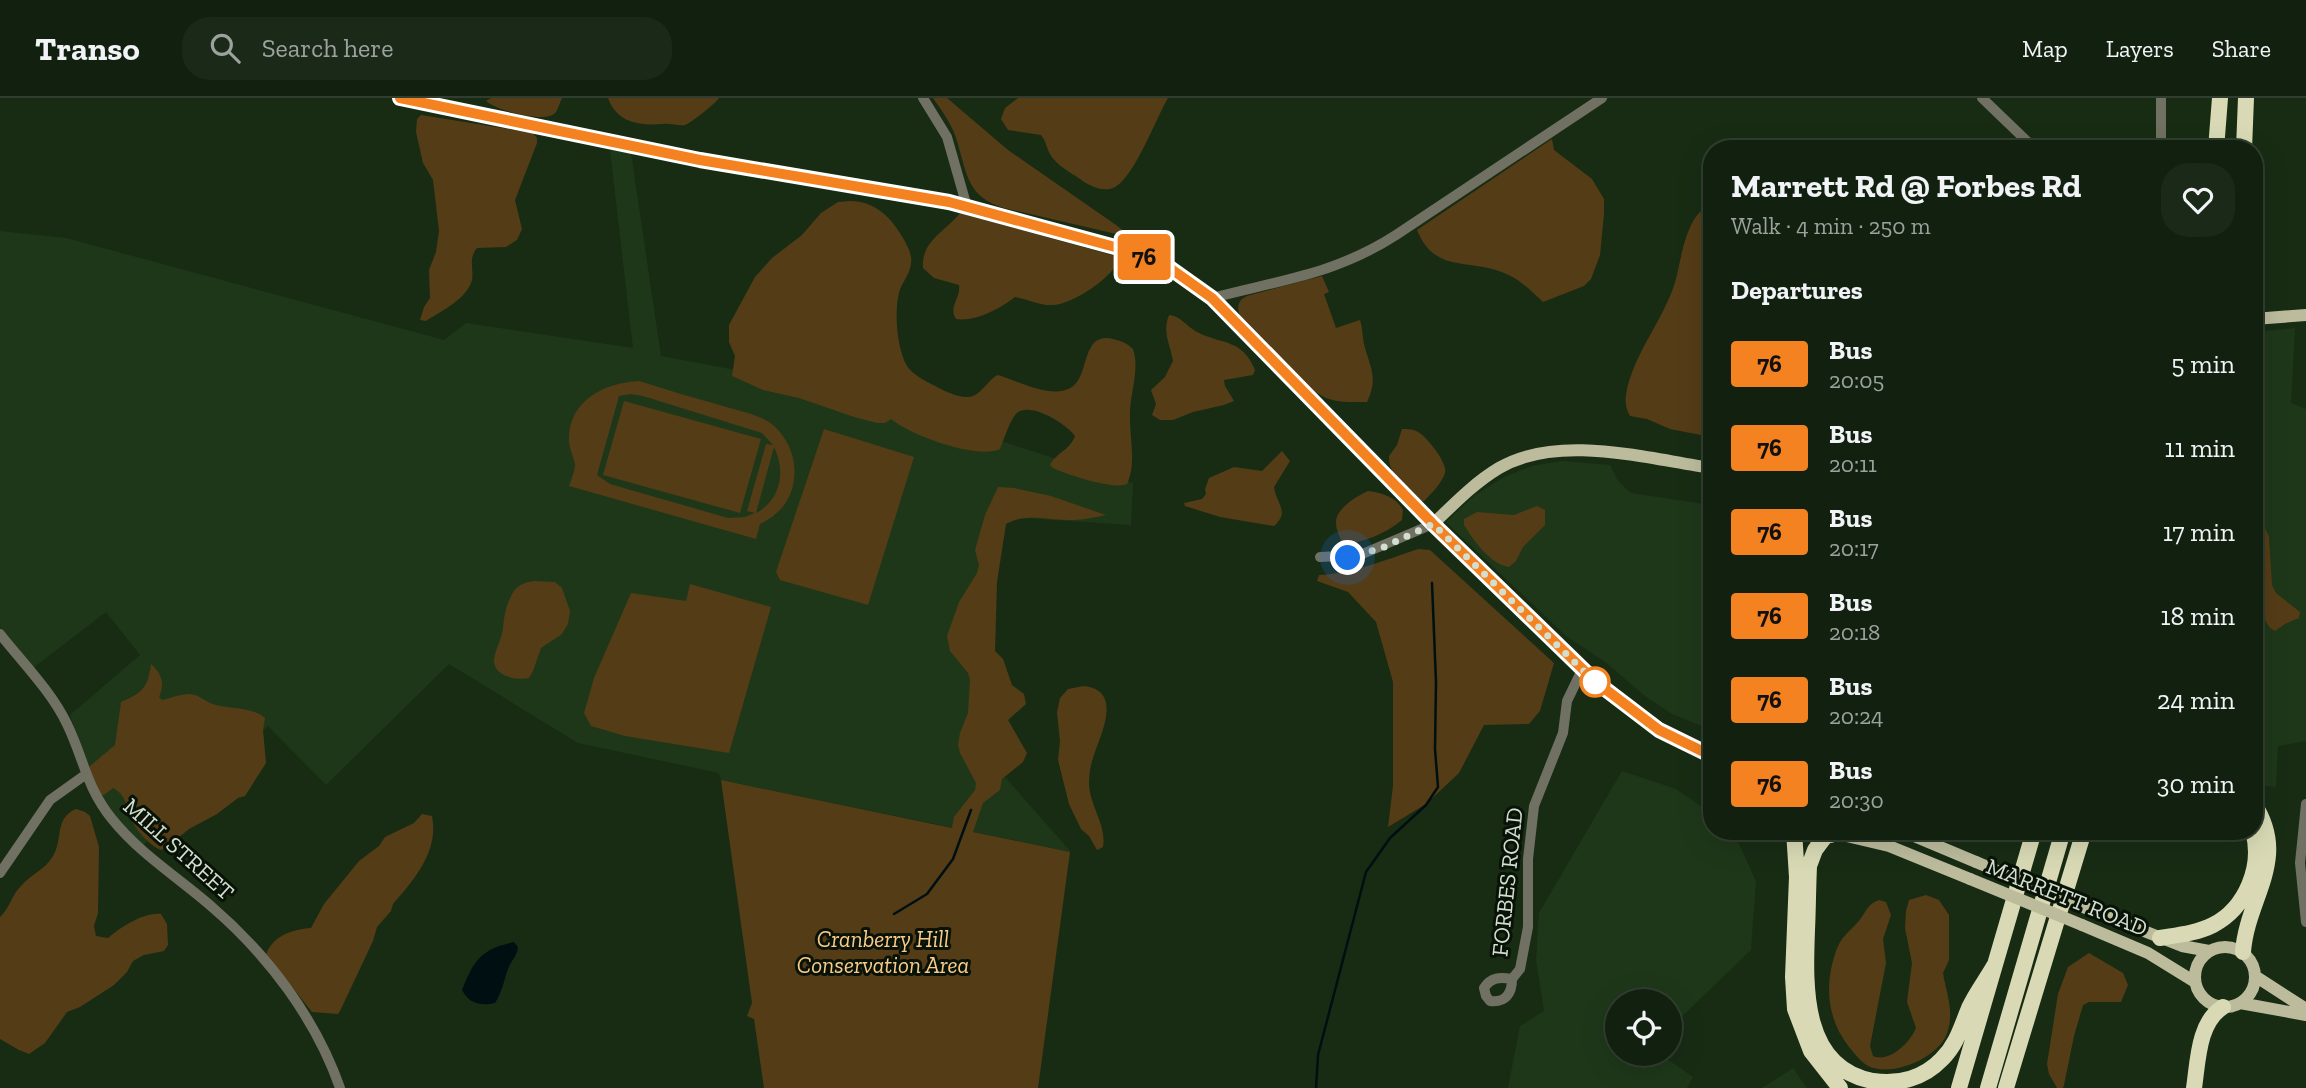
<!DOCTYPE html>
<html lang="en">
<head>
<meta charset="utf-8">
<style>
  body { margin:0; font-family:"Zilla Slab",serif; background:#1b2918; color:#f1f3f6; height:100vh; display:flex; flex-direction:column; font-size:26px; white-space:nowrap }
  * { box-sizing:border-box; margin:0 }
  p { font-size:23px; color:#9ca39e }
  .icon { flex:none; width:38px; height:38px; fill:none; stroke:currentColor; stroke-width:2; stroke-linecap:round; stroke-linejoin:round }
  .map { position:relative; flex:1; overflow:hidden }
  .side { position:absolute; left:1703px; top:42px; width:560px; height:700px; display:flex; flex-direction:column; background:#12210f; border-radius:28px; box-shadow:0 7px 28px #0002,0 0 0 2px #313e2f }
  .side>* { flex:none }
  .badge { padding:0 14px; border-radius:5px; font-size:24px; line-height:46px }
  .fabs { position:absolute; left:1605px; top:891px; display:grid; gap:14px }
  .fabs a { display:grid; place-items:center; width:77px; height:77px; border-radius:50%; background:#12210f; box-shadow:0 7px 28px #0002,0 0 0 2px #313e2f; font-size:35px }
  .you { position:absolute; width:35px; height:35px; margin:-18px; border:5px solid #fff; border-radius:50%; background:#1a73e8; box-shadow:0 0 0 10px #1a73e833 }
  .map>.badge { position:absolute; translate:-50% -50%; box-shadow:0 0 0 4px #fff }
  h2 { padding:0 28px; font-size:26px; line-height:63px }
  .round { display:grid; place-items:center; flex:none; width:74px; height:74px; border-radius:28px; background:#1b2918 }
  .headline { display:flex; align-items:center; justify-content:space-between; height:119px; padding:0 28px }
  h1 { font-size:33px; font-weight:800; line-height:52px }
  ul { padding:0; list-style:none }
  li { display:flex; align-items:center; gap:21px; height:84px; padding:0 28px }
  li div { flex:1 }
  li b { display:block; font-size:26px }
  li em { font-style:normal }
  li .badge { min-width:77px; font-weight:700; text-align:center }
  header { display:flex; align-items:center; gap:42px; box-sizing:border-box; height:98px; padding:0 35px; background:#12210f; border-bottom:2px solid #313e2f }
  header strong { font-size:33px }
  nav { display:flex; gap:38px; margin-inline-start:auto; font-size:24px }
  .search { width:490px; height:63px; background:#1b2918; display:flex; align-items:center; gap:18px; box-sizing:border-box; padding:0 24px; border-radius:28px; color:#9ca39e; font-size:26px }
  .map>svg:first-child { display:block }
</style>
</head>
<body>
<header>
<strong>Transo</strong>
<div class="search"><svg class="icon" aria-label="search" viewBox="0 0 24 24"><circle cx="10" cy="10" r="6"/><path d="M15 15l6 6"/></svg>Search here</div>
<nav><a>Map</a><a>Layers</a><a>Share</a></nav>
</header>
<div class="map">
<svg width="2306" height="990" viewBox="0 0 2306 990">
  <rect width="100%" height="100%" fill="#182c14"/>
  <!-- built -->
  <path fill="#1e3719" d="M610,52l21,3 30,203 172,32 300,95 -2,42 -140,-9 -21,221 101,115 -350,-72 -2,-7 -141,-30 -129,-79 -123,121 -58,-59 -126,120 -12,-12 -26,-34 -17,-37 -17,-48 70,-60 -34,-43 -73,56 -33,-41v-396l66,7 378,102 22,-17 167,25z
    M2295,230l-4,75 15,6v332l-28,5 -2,41 -10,-1 -12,-13v-441z
    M1562,363l48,4 8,16 13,12 80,12v225l-39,-16 -27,-18 -41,-35 -38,-25 -120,-114 29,-27 29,-18 28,-11z
    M1622,673l54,18 35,24 1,18h21l23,50 -5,69 -81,78v-27h-53v53h43l33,23 -6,11h-179l12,-62 24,-15 -8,-50 3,-48z
    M1793,970l14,20h-45z"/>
  <!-- green -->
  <path fill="#543c16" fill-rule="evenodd" d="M491,0h71c-2,4 -4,12 -7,15 -9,11 -60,-3 -69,-12z
    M608,0h111c-3,5 -28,25 -34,27 -7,1 -16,-2 -22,-1 -23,2 -46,-1 -55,-26z
    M933,0h14l61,52 108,75 9,7v4l-121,-28c-37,-11 -37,-34 -47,-67 -4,-15 -15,-30 -24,-43z
    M1018,0h150c-13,22 -33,78 -53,89 -11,6 -26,-1 -35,-8 -10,-7 -24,-14 -30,-25 -4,-7 -3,-11 -9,-19l-33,-5 -7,-11 4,-11z
    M421,17l112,18 4,5v5l-22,57 7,29 -5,11 -11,7 -29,1c-9,11 -3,20 -5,32 -5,19 -31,31 -46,41l-6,-1 4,-13 6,-9 -1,-28 7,-18 3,-21 -6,-51 -10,-17 -7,-31 1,-13z
    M1552,41l2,11 38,29 12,20v15l-4,41 -9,24 -7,7 -41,16c-12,-11 -23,-23 -39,-29 -36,-15 -69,1 -87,-43z
    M849,103c26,0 42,16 54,37 5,9 11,19 7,30 -2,9 -9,16 -11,25 -5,19 -2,56 8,73 5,8 18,15 26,19 10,5 24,13 36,12 13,-2 18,-17 29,-22 20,6 54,25 74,12 18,-12 9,-56 41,-48 8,2 14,4 20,10 7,20 -3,44 -3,65 -1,22 7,49 -3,70 -13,6 -59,-9 -74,-16l-3,-3c6,-12 20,-15 25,-29 -8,-12 -45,-35 -58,-23 -7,6 -13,27 -17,36 -23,11 -90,-14 -109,-30l-6,4h-8l-23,-6 -55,-19 -36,-8 -31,-14 3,-20 -6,-14v-17l26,-48 17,-19 30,-23 19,-22 17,-11z
    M1707,110h5l-1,229 -41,-8 -23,-10 -17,-3c-4,-6 -5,-14 -4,-21 6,-41 42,-80 51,-120 4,-18 11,-61 30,-67z
    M960,115l159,44c-2,19 -47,47 -65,48 -14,1 -26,-6 -39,-8 -15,12 -40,25 -59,22 -8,-12 5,-21 3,-34l-25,-7 -11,-10c-2,-27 22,-36 37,-55z
    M1322,178l7,16 -5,2 12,34 24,-8c3,9 2,18 5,28 6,21 13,31 2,54 -12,0 -27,1 -38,-3 -28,-10 -67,-59 -89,-82 -3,-10 -3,-16 7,-21z
    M1169,217c12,1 17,11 28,17 25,13 45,6 58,38l-2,5 -29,5 1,6 9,15 -10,4 -31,7 -20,8h-13l-8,-5 4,-11 -5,-14 14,-13 8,-16c-3,-18 -11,-28 -4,-46z
    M639,283c28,9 56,17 84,25 16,5 36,8 50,19 15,13 24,34 21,54 -2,21 -15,36 -34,45l-4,15 -187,-53c2,-6 6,-15 6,-21 -1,-7 -5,-15 -6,-22 -2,-42 34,-60 70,-62zM630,296l13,2 119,37 11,12 -7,-1 -19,67 8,2 -10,4 -17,1 -118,-34 -13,-9 22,-79zM774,349c12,24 7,53 -18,66z
    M624,303l137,38 -21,74 -137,-38z
    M824,331l90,28 -46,148 -88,-25 -4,-8z
    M1402,331c6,0 11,0 16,3 9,5 30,31 27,41 -3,10 -14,21 -21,28h-5c-13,-12 -31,-27 -30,-45l8,-11z
    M1282,353l8,10 -16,26c3,19 16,24 0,39l-54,-9 -35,-11 -1,-3 18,-4 4,-5 -1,-5 4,-11 25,-11 28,4z
    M998,389l16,1 37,8 55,19c-11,2 -22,5 -33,5 -21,1 -47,-8 -67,4l-9,58 -2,69 8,8 9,26 12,9 2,10 -18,16 19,33 -4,9 -21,17 -2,11 -17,13 -10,29 97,20 -32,236h-274l-10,-69 -7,-3 5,-13 -31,-223 231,48 2,-11 21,-27 1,-7 -16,-30 -2,-8 2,-12 8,-20 2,-33 -2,-7 -18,-22 -3,-15 12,-34 18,-29 2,-8 -4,-15 10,-35z
    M1368,393c15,2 28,6 35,19l-1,10c-17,14 -38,22 -60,25 -1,-8 -6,-14 -6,-22 -1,-14 21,-27 32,-32z
    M1537,408l8,4v15l-22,22 -7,14 -7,6c-19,-3 -35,-26 -45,-42v-6l13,-7 37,3z
    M2254,409l15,29 3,49 4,8 24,19 -1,6 -14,6 -10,7 -5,-3 -16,-25z
    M1418,451l12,1 124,113 -14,48 -11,13 -45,1 -25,48 -33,31 -38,23 5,-41v-104l-17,-60 -28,-30 -31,-11 2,-6c32,-1 69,-16 99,-26z
    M534,483l21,1 7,6 8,23 -2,13 -6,10 -21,14 -8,23 -4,7c-12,3 -36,-2 -35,-18 1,-11 8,-21 9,-32 1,-12 4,-27 11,-37 5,-7 13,-9 20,-10z
    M690,486l81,23 -42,146 -104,-17 -34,-10 -7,-13 10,-35 37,-85 55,8z
    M151,566c11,10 14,19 8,33l3,3c9,-2 18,-6 28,-6 11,1 16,9 26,11 15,4 37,2 49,13l-2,12 3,33 -21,33 -7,2 -21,16 -28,15 -22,18 -6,3c-12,-5 -26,-21 -31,-33 -4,-12 -4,-22 -17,-29l-9,7h-5l-11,-24 2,-5 25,-21 6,-43c22,-9 27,-15 30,-38z
    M1084,588c41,5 15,51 9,72 -3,9 -4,17 -4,27 1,21 18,41 14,62l-6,3 -8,-14 -8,-7 -12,-25 -11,-44 2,-19 -3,-29 3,-14 8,-9z
    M76,711l9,3 5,4 9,31 -1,66 -4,13 2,10 12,2c12,-11 38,-27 53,-24l6,10 1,21 -4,6 -20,4 -11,6 -6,11 -13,13 -34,22 -13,5 -22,31 -16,11 -10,-4 -19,-11v-122c10,-9 11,-21 21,-31 9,-11 25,-17 32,-30 10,-15 1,-38 23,-47z
    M422,716l10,2c7,35 -17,63 -39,88l-2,7 -14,16 -4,14 -32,68 -3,5 -26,-2 -46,-57c6,-19 27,-26 45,-27l13,-24 35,-43 20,-15 6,-9 29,-14z
    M1926,797l13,5 10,15v45l-6,13c3,19 11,37 5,57 -6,27 -56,48 -80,36 -8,-5 -13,-12 -19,-19 -22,-28 -25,-62 -13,-96 5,-14 12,-18 22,-29 8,-9 8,-17 21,-22l7,2 5,13 -8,24 3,24 -16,83 3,10c16,7 37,-13 43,-28l-9,-26 5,-39 -7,-35 1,-17 3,-11z
    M2089,855l34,20 5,12 -7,17h-32l-6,3 -9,31 -10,49 -1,3h-6l-8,-14 -2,-10 11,-70 10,-27z"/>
  <!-- water -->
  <path fill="#000f12" d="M514,844l4,5c-1,10 -7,13 -10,22 -4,11 -6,24 -13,34 -14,3 -26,1 -33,-13 12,-30 19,-41 52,-48z"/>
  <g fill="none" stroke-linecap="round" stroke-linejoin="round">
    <!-- stream -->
    <path stroke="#000f12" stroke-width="2.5" d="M894,816l33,-20 26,-35 18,-49
      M1316,990l2,-33 48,-183 24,-34 36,-33 12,-18 -3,-38 1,-67 -4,-99"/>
    <!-- minor -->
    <path stroke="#707162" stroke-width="10" d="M923,0l24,39 20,70
      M1982,0l53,51
      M2161,0v51
      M1212,200c68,-18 124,-24 184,-63l206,-137
      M1320,459l40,-2 73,-31
      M0,536c23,29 51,57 67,90 17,35 19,63 45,95 28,35 67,59 100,88 56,48 104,112 128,181
      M2306,706l-6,59 6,59
      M0,775l50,-73 35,-25
      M1512,881c0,14 -6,24 -22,22l-4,-5 -2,-8c7,-11 16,-11 28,-9l8,-10 8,-42v-68l6,-53 29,-73 4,-32 15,-31"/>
    <!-- major -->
    <path stroke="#bcbc9d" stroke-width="12" d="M400,0l300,62 249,42 177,48 41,16 45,32 221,226 163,158 63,48 53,26
      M2254,221l52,-4
      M1433,426c21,-20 41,-41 66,-56 60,-35 148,-9 213,0
      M1802,733l13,7 16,-1
      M1902,733l74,31
      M1838,736l51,12 81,33
      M2088,811l94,37 27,5
      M2082,827l66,28 47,29
      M2195 879a30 30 0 1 1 60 0a30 30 0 1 1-60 0Z
      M2255,878l51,33
      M2240,905l66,12"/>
    <!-- highway -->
    <path stroke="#d9dab5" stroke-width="16" d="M2216,51l4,-51
      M2244,51l2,-51
      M1794,733l3,46 -4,100 2,32 16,42 29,37
      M1824,740l-9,12 -6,16c-1,21 -1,43 -2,64 -2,55 -6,138 66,151 26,4 51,-3 69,-22 15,-15 19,-32 27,-51 7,-15 17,-28 25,-42
      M2160,840c18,-3 37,-5 53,-13 33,-17 50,-59 40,-94
      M2243,854c4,-55 47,-92 11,-148
      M1959,990l75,-257
      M1988,990l75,-257
      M2006,990l78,-257
      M2194,990c4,-26 4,-66 29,-81"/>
    <!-- major-bridge -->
    <path stroke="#bcbc9d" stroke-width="12" d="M1976,764l112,47
      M1970,781l112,46"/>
  </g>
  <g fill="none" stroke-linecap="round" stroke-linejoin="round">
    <defs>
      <path id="line" d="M400,0l300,62 249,42 177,48 41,16 45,32 221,226 163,158 63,48 53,26"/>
    </defs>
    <!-- line casing -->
    <use href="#line" stroke="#fff" stroke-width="16"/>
    <!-- line -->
    <use href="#line" stroke="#f58220" stroke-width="10"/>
    <!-- walk -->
    <path stroke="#d2dfd0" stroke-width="7" stroke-dasharray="0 12.6" d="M1348,460l36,-11 49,-23 162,158"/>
  </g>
  <!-- markers -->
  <circle fill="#fff" stroke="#f58220" stroke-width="3.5" cx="1595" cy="584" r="14"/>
  <g text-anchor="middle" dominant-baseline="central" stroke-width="6" stroke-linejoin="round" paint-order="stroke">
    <!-- street labels -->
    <g font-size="23" fill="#d2dfd0" stroke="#091207">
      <text transform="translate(179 751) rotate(42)">MILL STREET</text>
      <text transform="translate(1507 784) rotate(-84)">FORBES ROAD</text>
      <text transform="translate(2067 799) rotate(22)">MARRETT ROAD</text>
    </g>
    <!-- park labels -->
    <g font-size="23" font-style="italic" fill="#faca88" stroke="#091207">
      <text x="883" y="841">Cranberry Hill<tspan x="883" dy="26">Conservation Area</tspan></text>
    </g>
  </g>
</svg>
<div class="fabs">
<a><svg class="icon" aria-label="locate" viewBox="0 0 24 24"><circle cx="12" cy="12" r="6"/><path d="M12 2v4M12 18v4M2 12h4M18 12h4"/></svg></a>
</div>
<div class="you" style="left:1348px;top:460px"></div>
<b class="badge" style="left:1144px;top:159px;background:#f58220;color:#111">76</b>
<section class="side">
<div class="headline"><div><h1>Marrett Rd @ Forbes Rd</h1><p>Walk · 4 min · 250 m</p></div><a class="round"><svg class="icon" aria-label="heart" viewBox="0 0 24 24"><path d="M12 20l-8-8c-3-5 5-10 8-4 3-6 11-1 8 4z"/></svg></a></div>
<h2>Departures</h2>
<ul>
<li><span class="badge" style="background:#f58220;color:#111">76</span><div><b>Bus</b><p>20:05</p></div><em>5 min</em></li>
<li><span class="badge" style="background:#f58220;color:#111">76</span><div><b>Bus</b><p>20:11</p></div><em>11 min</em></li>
<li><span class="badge" style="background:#f58220;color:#111">76</span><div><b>Bus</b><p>20:17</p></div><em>17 min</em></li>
<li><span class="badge" style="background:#f58220;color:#111">76</span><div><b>Bus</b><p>20:18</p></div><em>18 min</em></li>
<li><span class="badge" style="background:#f58220;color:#111">76</span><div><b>Bus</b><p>20:24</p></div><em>24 min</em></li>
<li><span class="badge" style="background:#f58220;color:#111">76</span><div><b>Bus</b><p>20:30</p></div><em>30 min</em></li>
</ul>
</section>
</div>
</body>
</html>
